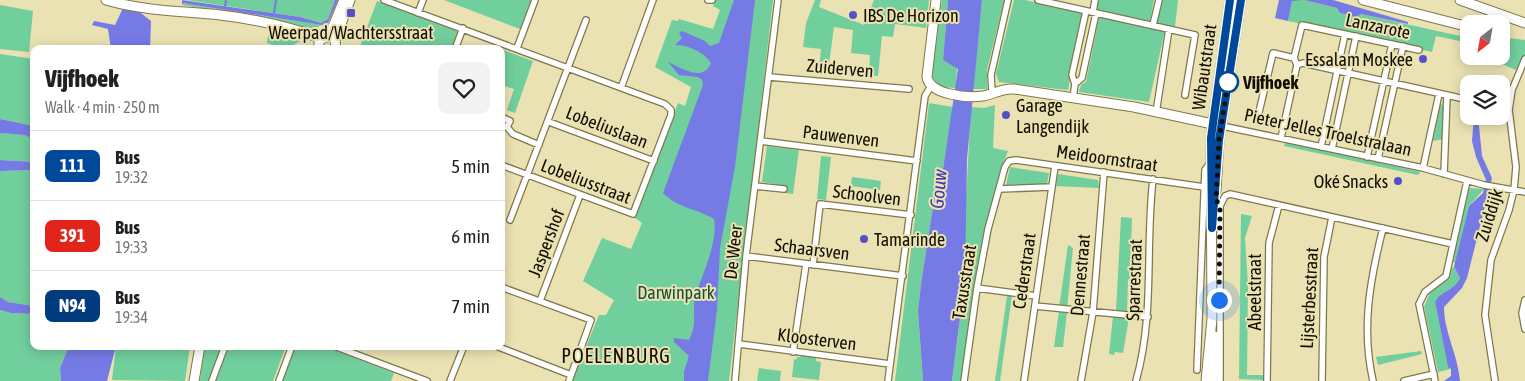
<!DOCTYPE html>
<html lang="en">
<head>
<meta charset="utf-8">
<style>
  body { margin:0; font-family:"Asap Condensed",sans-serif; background:#f2f2f2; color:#202124; height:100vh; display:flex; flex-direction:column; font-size:19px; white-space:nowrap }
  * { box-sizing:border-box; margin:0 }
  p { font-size:16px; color:#757577 }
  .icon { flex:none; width:28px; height:28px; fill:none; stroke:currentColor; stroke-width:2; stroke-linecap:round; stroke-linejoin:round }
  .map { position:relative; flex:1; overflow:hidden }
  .sheet { position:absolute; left:30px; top:45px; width:475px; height:305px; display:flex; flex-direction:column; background:#fff; border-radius:10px; box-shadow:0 2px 12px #0003 }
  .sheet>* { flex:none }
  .badge { padding:0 10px; border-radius:8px; font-size:18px; line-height:32px }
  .needle { width:32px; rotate:211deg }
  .tools { position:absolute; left:1460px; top:15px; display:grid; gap:10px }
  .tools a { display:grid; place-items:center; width:50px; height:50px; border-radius:10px; background:#fff; box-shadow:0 2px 12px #0003; font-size:25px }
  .you { position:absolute; width:25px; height:25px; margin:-12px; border:4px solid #fff; border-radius:50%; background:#1a73e8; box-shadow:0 0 0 8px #1a73e833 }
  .map>.badge { position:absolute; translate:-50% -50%; box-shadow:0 0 0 2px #fff }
  .round { display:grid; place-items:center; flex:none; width:52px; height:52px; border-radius:10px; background:#f2f2f2 }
  .summary { display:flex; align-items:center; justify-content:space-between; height:85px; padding:0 15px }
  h1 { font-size:24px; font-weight:800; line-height:38px }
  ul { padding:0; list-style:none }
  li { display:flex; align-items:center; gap:15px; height:70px; padding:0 15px; border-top:1px solid #e0e0e0 }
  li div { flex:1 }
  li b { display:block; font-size:19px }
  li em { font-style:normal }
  li .badge { min-width:55px; font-weight:700; text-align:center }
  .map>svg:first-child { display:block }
</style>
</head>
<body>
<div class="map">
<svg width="1525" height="381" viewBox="0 0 1525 381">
  <rect width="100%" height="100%" fill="#eae2b2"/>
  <!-- green -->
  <path fill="#71ce9d" d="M187,0h148l-7,19 -7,4 -21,-6z
    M444,0h87l-11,29z
    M715,0h58l-44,381h-157l27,-66h7l8,-15 -31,-19 19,-43 29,11 11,-26 -7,-5 43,-115 7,3 6,-19 -36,-20 17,-47 6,1 1,-2 34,10 7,-19 -7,-4z
    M815,0h6l-2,7 45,18 10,-25h55l-3,28 -31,-4 -2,13 -11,-1 -4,40 -9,-1 1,-20 -19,-2 2,-23 -19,-3 -6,44 -9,-1 2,-21 -18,-2 3,-24z
    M942,0h6l-5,60 14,7 -1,21 -16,-1 -9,-8z
    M982,0h22l-17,70v19h-14z
    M1014,0h11l57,13 -14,77 -69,-8 -3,-8z
    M1097,0h57l-4,21 -51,-10 -3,-2z
    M1161,0h17l-3,27 -19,-4z
    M1292,0h12l33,8 3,5 16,4 5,-3 108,24v5l-33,-7 -4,16 -144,-31z
    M377,1l82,31 -7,17h-93z
    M182,3l140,22 -13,6 -32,-11 -95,-15z
    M0,5l33,6 -4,41 -29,-3z
    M1103,17l62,13 -16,72 -70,-10 2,-7 5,-3 13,-64z
    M269,28l32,13 -16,8 -18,-6z
    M1501,37l24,3v14l-9,16 -28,-12 13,-2z
    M501,49l32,12 -18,52 -8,-3 7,-21 -13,-4z
    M0,54l34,5v67l-34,-7z
    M929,103l24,4 -10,62 -8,25 -14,90 -3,27 5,70h-28z
    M1440,104l4,1v34l-11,2z
    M995,105l-2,43 15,3 -7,18 -19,76 -20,136h-10l7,-54 12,-220 13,1z
    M0,133l24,2 10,4v23l-34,-2z
    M1285,143h6l129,29 -2,3 -134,-29z
    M767,146l32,4 -6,44 -7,-1 1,-7 -25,-4z
    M821,156l10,1 -5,43 -9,-1z
    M1010,167l39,6 -2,11 -41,1z
    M34,170v136l-26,-4 -8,-5v-126z
    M1058,174l40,6 1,8 -43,-2z
    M852,177l29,4 -1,9 -29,-4z
    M1470,188l14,1 -15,17 -13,57 -3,-1 13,-69z
    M1241,214l11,2 -7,22 3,47 -1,90h17v5l-25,-1z
    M1121,217l11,1 -2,60 -2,2 -1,33 -11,-1z
    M1068,245l5,3 -6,61 -8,-1z
    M1454,267l6,11c-7,14 -19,12 -25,24l13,64 3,3 -13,3 -14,-65 7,-17 17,-11 4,-11z
    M1007,296h5l-12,85h-5z
    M0,310l11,3 23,1v32h35l-9,22 1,13h-61z
    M1059,311l8,1 -4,35h-9z
    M1113,316l16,2 -6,35 -8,-1 -1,3 -5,-1z
    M116,346h74l-5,35 -73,-1z
    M204,346h19l-13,35h-10z
    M229,346h57l-13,35h-57z
    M295,346h28l71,27 -3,8h-109z
    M1421,351l1,3 -44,11 -2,-8z
    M802,354l14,3v4l5,1 -2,18 -27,-3 2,-18 2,1 1,-3h4z
    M759,368l22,3 -1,10h-23z"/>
  <!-- water -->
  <path fill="#767ae5" d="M182,0l118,17 21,6 7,-4 7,-19h3l-10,23 -6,2 -140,-22z
    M734,0h21l-20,167 -15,81 -3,62 -9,71h-24v-9l5,-16 -15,-14v-4l15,2c10,-19 1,-31 8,-49 7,-20 21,-50 17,-72 -18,-11 -35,-10 -51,-26l40,-108 -1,-5 -4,-3 -19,-2 -11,-13c14,6 35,21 43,1 -7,-11 -23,-18 -36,-18l7,-7 -3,-5 3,-2 23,10 5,5 9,-3z
    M948,0h34l-15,159 -2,119 -13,103h-29l-5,-70 3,-27 14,-90 8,-25 15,-100 -15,-9z
    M1279,0h23l-10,1 -4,20 -13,-3z
    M1304,0h29l75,22v2l-47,-10 -5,3 -16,-4 -3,-5z
    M123,8l14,2 14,11 -1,28h-39l-3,-20 -16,-4 2,-4 21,4z
    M1474,116h4l4,40 10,22 -25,100 -5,10 -18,19c0,25 14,48 16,74h-16l7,-5v-7l-3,-2 -13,-65c6,-12 18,-10 25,-24l-6,-11 15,-61 14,-13 3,-13 -10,-23 -4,-16z
    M0,119l34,7v13l-10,-4 -24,-2z
    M0,160l34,2v8l-34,1z
    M0,297l8,5 26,4v8l-23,-1 -11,-3z
    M69,346h47l-9,35h-46l-1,-13z"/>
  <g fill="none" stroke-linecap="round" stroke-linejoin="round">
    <!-- stream -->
    <path stroke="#767ae5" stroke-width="2" d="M225,6l1,-6
      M274,13l2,-13"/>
    <defs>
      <path id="street" d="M384,0l281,104 6,6v5l-38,99 -132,-49
        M708,0h4
        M1038,0l157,35 -10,60
        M1093,12l2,-12
        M418,13l5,-13
        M1153,25l6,-25
        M517,48l18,-48
        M455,49l8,-21
        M1294,58l8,-33 117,25
        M1297,65l6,-2 166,37
        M769,77l140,12
        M1075,84l7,-6 14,-65
        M621,88l32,-88
        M992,92l-1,-17 17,-75
        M1073,98l2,-14 -3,-9 14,-64
        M1259,112l14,-59 21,5 3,7 -16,73
        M1156,113l13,-84
        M501,117l9,4 -3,6 6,7 26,11
        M549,122l105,39
        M1222,126l201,42 61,17 41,7
        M761,141l156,20
        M1321,147l24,-113
        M1332,149l24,-113
        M1367,157l25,-113
        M1378,159l25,-113
        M1423,168l16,-74
        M1444,174l3,-78
        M755,186l29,3
        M1000,189l51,-2
        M510,220l76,-200
        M746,256l157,20
        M813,265l7,-61 91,11
        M501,287l90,33 -22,61
        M977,288l59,8
        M1525,300l-3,13 3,16
        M540,301l40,-106
        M1035,306l113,11
        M739,344l151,20
        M334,346l93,35
        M496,346l75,29
        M793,352l13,-88
        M1197,370l8,-200 6,-8
        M212,381l13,-35
        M279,381l13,-35
        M450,381l14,-35
        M735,381l11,-125 32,-256
        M888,381l37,-285 6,-10
        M964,381l13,-93 11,-59 17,-62 4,-6 7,-1 188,27
        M1024,381l31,-215
        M1081,381l12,-69 11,-140
        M1136,381c19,-68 9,-133 17,-202
        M1220,381v-175l5,-10 5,-2 223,50
        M1267,381l2,-138 10,-38
        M1322,381l2,-124 8,-40
        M1373,381c-12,-53 -3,-101 10,-153
        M1404,381l30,-7
        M1435,381l-16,-77 6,-12 21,-16 21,-95
        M1495,381l-10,-66 6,-55 18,-50 5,-20 2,-23 -7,-57 3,-20 13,-31"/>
      <path id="secondary" d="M106,0c37,11 77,11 114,15 35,4 69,12 101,23
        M936,0l-9,77c3,18 40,21 56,19 11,-2 19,-8 31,-7l120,18 88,19
        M329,36l15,-36
        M335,40l15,-40
        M319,49v-9l10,-4 6,4 1,9
        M1216,190l3,-50 22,-140
        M194,381l6,-35
        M1206,381l6,-62 -1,-181 19,-138
        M1213,381l2,-45"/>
      <path id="primary" d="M1363,0l106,27
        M1460,0l65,23"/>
    </defs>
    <!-- street casing -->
    <use href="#street" stroke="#80784b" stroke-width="8"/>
    <!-- secondary casing -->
    <use href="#secondary" stroke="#80784b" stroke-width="11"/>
    <!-- primary casing -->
    <use href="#primary" stroke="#80784b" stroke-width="11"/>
    <!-- street -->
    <use href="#street" stroke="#fff" stroke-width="5.5"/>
    <!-- secondary -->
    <use href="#secondary" stroke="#fff" stroke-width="9"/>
    <!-- primary -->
    <use href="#primary" stroke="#fff" stroke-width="9"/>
  </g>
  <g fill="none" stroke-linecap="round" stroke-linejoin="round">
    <defs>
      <path id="line" d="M1230,0l-19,138 1,90 7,-88 22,-140"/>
    </defs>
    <!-- line casing -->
    <use href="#line" stroke="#fff" stroke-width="11"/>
    <!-- line -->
    <use href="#line" stroke="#004899" stroke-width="8"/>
    <!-- walk -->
    <path stroke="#120e01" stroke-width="5" stroke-dasharray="0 9" d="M1219,300l1,-94 -4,-6 3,-60 9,-58"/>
  </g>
  <!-- markers -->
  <g fill="#5450c7" stroke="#eae2b2" stroke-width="2">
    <rect x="346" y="8" width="10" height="10" rx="2.5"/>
    <circle cx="853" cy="15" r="5"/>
    <circle cx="1423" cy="59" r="5"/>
    <circle cx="1006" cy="115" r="5"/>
    <circle cx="1398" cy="181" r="5"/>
    <circle cx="864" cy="239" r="5"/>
  </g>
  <circle fill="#fff" stroke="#004899" stroke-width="2.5" cx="1228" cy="82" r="10"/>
  <g text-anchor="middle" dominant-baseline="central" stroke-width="4" stroke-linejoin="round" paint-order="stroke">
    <!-- poi labels -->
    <g font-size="18" fill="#120e01" stroke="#eae2b2" text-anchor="start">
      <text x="863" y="15">IBS De Horizon</text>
      <text x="351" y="32" text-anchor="middle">Weerpad/Wachtersstraat</text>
      <text x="1413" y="59" text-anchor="end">Essalam Moskee</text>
      <text x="1016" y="105">Garage<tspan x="1016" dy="21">Langendijk</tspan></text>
      <text x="1388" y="181" text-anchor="end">Oké Snacks</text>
      <text x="874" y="239">Tamarinde</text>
    </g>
    <!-- street labels -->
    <g font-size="18" fill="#120e01" stroke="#eae2b2">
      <text transform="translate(1378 26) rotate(12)">Lanzarote</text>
      <text transform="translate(1204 67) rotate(-82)">Wibautstraat</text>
      <text transform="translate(840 68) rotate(5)">Zuiderven</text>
      <text transform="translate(607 127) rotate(21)">Lobeliuslaan</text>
      <text transform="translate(1328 132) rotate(12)">Pieter Jelles Troelstralaan</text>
      <text transform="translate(841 136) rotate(7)">Pauwenven</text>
      <text transform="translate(1107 158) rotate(8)">Meidoornstraat</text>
      <text transform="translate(586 181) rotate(21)">Lobeliusstraat</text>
      <text transform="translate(867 195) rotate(7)">Schoolven</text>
      <text transform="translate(1489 215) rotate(-73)">Zuiddijk</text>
      <text transform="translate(546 243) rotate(-69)">Jaspershof</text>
      <text transform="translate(812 249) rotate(7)">Schaarsven</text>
      <text transform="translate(733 252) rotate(-84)">De Weer</text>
      <text transform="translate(1024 271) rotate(-82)">Cederstraat</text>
      <text transform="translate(1080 275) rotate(-85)">Dennestraat</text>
      <text transform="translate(1134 280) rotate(-88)">Sparrestraat</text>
      <text transform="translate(964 282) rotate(-81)">Taxusstraat</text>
      <text transform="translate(1254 292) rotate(-90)">Abeelstraat</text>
      <text transform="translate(1309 298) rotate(-87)">Lijsterbesstraat</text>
      <text transform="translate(817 339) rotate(7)">Kloosterven</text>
    </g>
    <!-- stop labels -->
    <g font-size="18" font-weight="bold" fill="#120e01" stroke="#eae2b2" text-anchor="start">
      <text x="1243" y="82">Vijfhoek</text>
    </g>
    <!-- park labels -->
    <g font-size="18" fill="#154f34" stroke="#eae2b2">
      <text x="676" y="292">Darwinpark</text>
    </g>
    <!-- water labels -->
    <g font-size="19" font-style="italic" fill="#4337b4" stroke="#eae2b2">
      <text transform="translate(938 189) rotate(-85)">Gouw</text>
    </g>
    <!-- quarter labels -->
    <g font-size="20" letter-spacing="1" fill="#120e01" stroke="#eae2b2">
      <text x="616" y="355">POELENBURG</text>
    </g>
  </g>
</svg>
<div class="tools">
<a><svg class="needle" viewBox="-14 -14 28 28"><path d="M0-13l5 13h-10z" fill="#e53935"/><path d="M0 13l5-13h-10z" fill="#757577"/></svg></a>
<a><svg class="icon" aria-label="layers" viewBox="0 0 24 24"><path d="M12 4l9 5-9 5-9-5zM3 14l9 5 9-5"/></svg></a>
</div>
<div class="you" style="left:1219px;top:300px"></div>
<section class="sheet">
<div class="summary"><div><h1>Vijfhoek</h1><p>Walk · 4 min · 250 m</p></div><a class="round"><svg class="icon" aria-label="heart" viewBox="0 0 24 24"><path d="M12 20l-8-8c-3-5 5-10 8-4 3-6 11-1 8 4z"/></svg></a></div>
<ul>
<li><span class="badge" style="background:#004899;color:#fff">111</span><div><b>Bus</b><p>19:32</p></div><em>5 min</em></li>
<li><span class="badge" style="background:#e1251b;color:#fff">391</span><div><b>Bus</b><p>19:33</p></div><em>6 min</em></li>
<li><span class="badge" style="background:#003b80;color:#fff">N94</span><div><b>Bus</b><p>19:34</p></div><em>7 min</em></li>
</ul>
</section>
</div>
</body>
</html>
